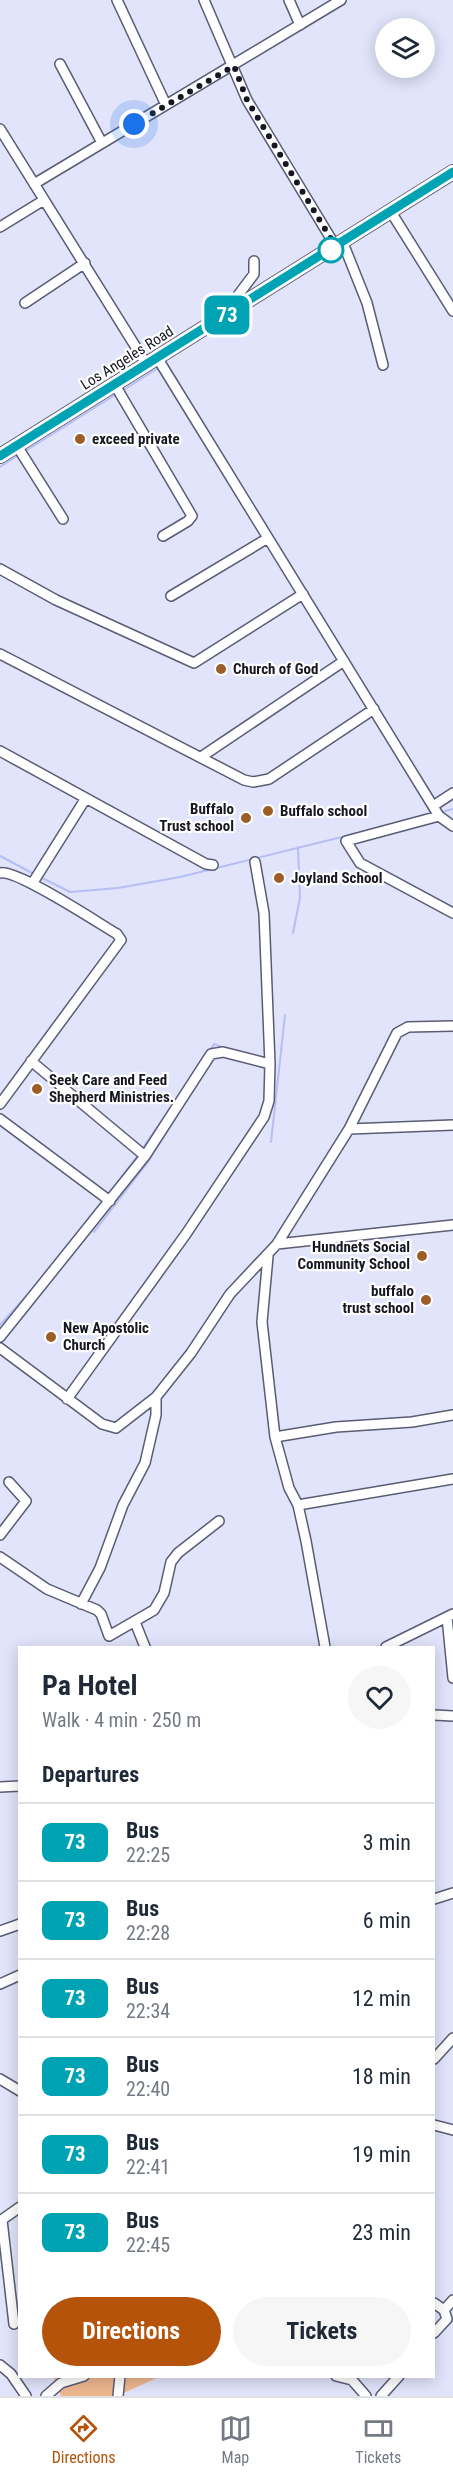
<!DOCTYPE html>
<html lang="en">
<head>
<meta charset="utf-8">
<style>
  body { margin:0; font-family:"Roboto Condensed",sans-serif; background:#f6f6f7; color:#1f2937; height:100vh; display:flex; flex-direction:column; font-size:22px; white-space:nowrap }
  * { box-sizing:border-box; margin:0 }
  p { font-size:20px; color:#747a83 }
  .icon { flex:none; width:33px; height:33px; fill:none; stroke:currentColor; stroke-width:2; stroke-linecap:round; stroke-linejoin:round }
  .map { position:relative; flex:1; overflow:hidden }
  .side { position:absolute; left:18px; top:1646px; width:417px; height:732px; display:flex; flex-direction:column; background:#fff; border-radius:0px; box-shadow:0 3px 15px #0003 }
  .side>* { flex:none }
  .badge { padding:0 12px; border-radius:9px; font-size:21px; line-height:39px }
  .tools { position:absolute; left:375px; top:18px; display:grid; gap:12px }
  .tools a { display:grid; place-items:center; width:60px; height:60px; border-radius:50%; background:#fff; box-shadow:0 3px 15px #0003; font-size:30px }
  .you { position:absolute; width:30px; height:30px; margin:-15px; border:4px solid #fff; border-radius:50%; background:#1a73e8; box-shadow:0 0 0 9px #1a73e833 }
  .map>.badge { position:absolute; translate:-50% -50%; box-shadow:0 0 0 3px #fff }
  h2 { padding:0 24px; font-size:22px; line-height:54px }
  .round { display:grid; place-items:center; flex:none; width:63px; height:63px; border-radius:32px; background:#f6f6f7 }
  .summary { display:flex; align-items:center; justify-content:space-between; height:102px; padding:0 24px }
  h1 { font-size:28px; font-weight:700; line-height:45px }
  .button { display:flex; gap:12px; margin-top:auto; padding:12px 24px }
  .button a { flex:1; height:69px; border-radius:36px; background:#b45309; color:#fff; font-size:24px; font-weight:700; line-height:69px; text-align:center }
  .button a+a { background:#f6f6f7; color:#1f2937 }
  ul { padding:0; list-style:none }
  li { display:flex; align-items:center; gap:18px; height:78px; padding:0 24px; border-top:2px solid #e0e1e3 }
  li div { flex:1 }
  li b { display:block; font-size:22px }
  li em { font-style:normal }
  li .badge { min-width:66px; font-weight:700; text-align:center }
  .tab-bar { display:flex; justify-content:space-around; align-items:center; height:84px; border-top:2px solid #e0e1e3; background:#fff; font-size:16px; color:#747a83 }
  .tab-bar a { display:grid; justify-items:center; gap:3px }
  .tab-bar .current { color:#b45309 }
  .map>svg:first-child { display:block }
</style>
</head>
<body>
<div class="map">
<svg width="453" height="2396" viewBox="0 0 453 2396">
  <rect width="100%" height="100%" fill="#e1e4fa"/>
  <!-- green -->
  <path fill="#eeb78f" d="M53,2376h108l-44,20h-56z"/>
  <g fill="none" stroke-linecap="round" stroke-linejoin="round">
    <!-- stream -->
    <path stroke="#b7bef4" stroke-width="2" d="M122,391l36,-23
      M27,450l88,-55
      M0,467l20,-13
      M441,812l12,-3
      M0,856l34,18
      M42,878l28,14 48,-4 62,-11 206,-51
      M293,933l7,-35 -2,-51
      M210,1051l4,-7 10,4
      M252,1064l15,5
      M271,1142l14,-127
      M142,1149l34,-49
      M109,1194l29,-39
      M98,1208l4,-6
      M94,1232l54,-70 44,-70
      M0,1325l36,-40"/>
    <defs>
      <path id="minor" d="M117,0l49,105
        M204,0l43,100 89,147
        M289,0l11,25
        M60,64l42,79
        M0,129l147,236
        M34,184l307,-184
        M391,212l62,99
        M0,227l44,-27
        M343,243l24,60 16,62
        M25,303l60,-40
        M241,307l-5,-9 18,-24v-13
        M158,359l281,457 14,10
        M115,385l77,131 -4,5 -25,15
        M17,446l46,73
        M0,569l56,31 138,63 109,-69
        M171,596l97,-58
        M0,654l244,126 9,2 16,-3 105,-70
        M0,751l206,113 7,1
        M201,757l143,-96
        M433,806l20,-13
        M439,816l-93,25 14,22 93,50
        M255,862l9,51 6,151
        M0,873c17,-4 98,50 117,61l4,6 -121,164
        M32,884l54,-86
        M31,1061l114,95
        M0,1119l110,82
        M349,1129l104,-4
        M277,1244l72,-115 48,-96 11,-6 45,-1
        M268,1256l-6,66 13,115 14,51 9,17 8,36 19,106
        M0,1337l145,-181 66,-102 12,-2 47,12 -1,37 -5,16 -78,117 -119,165
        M0,1348l102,76 14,4 40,-31 35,-44 39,-59 47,-50 176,-19
        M275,1437l61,-10 76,-5 41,-7
        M298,1505l155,-26
        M0,1535l26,-34 -17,-19
        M0,1557l47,32 50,21 4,4 8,22 45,-26 10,-17 7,-31 7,-9 41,-32
        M81,1604l19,-36 23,-63 22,-42 11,-48v-18
        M447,1617l6,61
        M135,1622l10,25
        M386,1647l67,-33
        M434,1715l19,1
        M0,1787l20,-1
        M434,1899l19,-6
        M0,1931l20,-7
        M0,1984l20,-9
        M434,2059l19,-21
        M0,2079l20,12
        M434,2125l19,5
        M2,2220l12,104
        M0,2221l20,-14
        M434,2303l10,7
        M434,2333l13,-14 -3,-9 9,-10
        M0,2365l11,9 15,22
        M336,2376l16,4 14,16
        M46,2396l15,-13 23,-7
        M118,2396l2,-20
        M381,2396l18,-20"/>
      <path id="secondary" d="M0,456l453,-284"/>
    </defs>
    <!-- minor casing -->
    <use href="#minor" stroke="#595c74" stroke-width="12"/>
    <!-- secondary casing -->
    <use href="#secondary" stroke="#595c74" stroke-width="16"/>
    <!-- minor -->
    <use href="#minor" stroke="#fff" stroke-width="9"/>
    <!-- secondary -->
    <use href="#secondary" stroke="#fff" stroke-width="14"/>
  </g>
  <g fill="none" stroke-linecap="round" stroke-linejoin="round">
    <defs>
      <path id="line" d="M0,456l453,-284"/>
    </defs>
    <!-- line casing -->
    <use href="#line" stroke="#fff" stroke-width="14"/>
    <!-- line -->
    <use href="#line" stroke="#00a3b4" stroke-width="9"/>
    <!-- walk -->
    <path stroke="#161721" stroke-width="6" stroke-dasharray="0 10.8" d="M134,124l100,-58 13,34 89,147 -5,3"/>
  </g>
  <!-- markers -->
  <circle fill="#fff" stroke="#00a3b4" stroke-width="3" cx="331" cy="250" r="12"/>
  <g fill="#9d5d27" stroke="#fff" stroke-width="2">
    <circle cx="80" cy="439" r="6"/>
    <circle cx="221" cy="669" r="6"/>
    <circle cx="268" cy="811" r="6"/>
    <circle cx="246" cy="818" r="6"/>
    <circle cx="279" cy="878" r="6"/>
    <circle cx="37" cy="1089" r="6"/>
    <circle cx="422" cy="1256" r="6"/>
    <circle cx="426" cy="1300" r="6"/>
    <circle cx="51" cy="1337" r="6"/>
  </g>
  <g text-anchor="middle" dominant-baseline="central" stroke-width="4.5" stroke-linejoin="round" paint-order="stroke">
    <!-- street labels -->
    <g font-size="15" fill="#161721" stroke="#fff">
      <text transform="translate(127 358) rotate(-32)">Los Angeles Road</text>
    </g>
    <!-- poi labels -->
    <g font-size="15" font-weight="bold" fill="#161721" stroke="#fff" text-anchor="start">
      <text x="92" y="439">exceed private</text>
      <text x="233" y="669">Church of God</text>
      <text x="234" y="809" text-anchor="end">Buffalo<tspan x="234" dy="17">Trust school</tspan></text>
      <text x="280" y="811">Buffalo school</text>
      <text x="291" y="878">Joyland School</text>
      <text x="49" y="1080">Seek Care and Feed<tspan x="49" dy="17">Shepherd Ministries.</tspan></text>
      <text x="410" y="1247" text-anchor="end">Hundnets Social<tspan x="410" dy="17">Community School</tspan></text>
      <text x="414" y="1291" text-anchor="end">buffalo<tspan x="414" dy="17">trust school</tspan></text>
      <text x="63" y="1328">New Apostolic<tspan x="63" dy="17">Church</tspan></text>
    </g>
  </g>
</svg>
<div class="tools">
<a><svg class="icon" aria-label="layers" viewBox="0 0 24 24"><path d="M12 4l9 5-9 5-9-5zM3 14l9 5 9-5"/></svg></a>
</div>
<div class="you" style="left:134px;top:124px"></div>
<b class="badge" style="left:227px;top:315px;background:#00a3b4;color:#fff">73</b>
<section class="side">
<div class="summary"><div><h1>Pa Hotel</h1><p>Walk · 4 min · 250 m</p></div><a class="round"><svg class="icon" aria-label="heart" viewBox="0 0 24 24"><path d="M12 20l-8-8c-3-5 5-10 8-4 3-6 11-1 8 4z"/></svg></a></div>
<h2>Departures</h2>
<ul>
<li><span class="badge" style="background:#00a3b4;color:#fff">73</span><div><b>Bus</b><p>22:25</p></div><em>3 min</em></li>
<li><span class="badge" style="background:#00a3b4;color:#fff">73</span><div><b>Bus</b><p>22:28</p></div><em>6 min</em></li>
<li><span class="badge" style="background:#00a3b4;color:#fff">73</span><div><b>Bus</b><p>22:34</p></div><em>12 min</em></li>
<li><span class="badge" style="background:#00a3b4;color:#fff">73</span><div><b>Bus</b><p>22:40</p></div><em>18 min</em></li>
<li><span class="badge" style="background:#00a3b4;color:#fff">73</span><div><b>Bus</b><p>22:41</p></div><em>19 min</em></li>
<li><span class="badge" style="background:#00a3b4;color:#fff">73</span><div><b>Bus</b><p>22:45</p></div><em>23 min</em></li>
</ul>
<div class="button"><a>Directions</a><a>Tickets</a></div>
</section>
</div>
<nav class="tab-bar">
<a class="current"><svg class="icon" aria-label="directions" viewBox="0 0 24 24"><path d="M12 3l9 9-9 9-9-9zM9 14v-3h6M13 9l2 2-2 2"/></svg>Directions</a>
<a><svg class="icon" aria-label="map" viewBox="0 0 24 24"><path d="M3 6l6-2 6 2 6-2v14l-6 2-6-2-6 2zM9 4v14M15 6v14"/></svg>Map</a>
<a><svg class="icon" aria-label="tickets" viewBox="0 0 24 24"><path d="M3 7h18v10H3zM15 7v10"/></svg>Tickets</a>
</nav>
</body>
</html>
